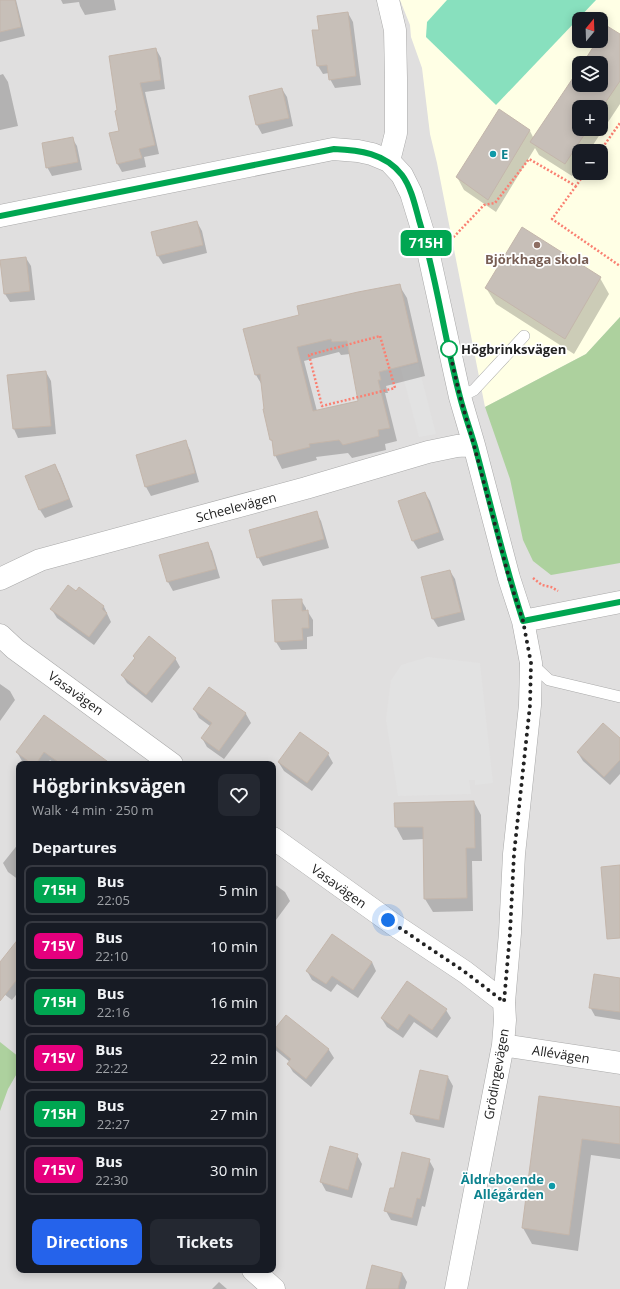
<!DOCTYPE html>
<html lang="en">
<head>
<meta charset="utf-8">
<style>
  body { margin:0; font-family:"Open Sans",sans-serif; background:#242831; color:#f1f3f6; height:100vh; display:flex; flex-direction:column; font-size:15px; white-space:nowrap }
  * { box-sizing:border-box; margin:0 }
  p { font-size:13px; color:#9ea1a6 }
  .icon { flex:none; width:22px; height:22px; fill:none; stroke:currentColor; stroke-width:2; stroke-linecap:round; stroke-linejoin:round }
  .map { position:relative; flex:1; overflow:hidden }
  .sheet { position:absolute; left:16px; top:761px; width:260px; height:512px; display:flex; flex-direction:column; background:#171b24; border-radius:8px; box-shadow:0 2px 10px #0003 }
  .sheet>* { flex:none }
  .badge { padding:0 8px; border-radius:6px; font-size:14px; line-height:26px }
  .needle { width:26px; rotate:19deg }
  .buttons { position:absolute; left:572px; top:12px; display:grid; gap:8px }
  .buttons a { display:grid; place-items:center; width:36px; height:36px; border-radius:8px; background:#171b24; box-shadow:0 2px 10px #0003; font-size:20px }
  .you { position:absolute; width:20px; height:20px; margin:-10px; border:3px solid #fff; border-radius:50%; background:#1a73e8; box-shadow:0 0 0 6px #1a73e833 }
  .map>.badge { position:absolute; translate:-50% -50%; box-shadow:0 0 0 2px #fff }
  h2 { padding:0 16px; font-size:15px; line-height:36px }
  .round { display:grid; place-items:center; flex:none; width:42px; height:42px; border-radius:8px; background:#242831 }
  .overview { display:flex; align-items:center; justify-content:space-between; height:68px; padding:0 16px }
  h1 { font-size:19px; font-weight:700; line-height:30px }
  .action { display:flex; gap:8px; margin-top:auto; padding:8px 16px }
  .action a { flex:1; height:46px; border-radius:8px; background:#2563eb; color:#fff; font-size:16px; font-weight:700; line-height:46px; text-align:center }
  .action a+a { background:#242831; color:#f1f3f6 }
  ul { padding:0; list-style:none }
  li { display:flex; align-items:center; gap:12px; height:50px; margin:0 8px 6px; padding:0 8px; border:2px solid #363941; border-radius:8px }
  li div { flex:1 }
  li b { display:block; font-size:15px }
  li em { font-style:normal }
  li .badge { min-width:44px; font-weight:700; text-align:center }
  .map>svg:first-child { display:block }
</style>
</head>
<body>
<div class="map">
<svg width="620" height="1289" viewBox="0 0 620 1289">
  <rect width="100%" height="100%" fill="#f2efe9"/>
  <!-- residential -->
  <path fill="#e0dfdf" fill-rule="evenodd" d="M0,0h620v1289h-620zM579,19h22v22h-22zM579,63h22v22h-22zM579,107h22v22h-22zM579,151h22v22h-22zM19,764h254v506h-254z"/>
  <!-- education -->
  <path fill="#ffffe5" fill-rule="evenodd" d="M400,0h220v317l-34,37 -101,53 -48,-244 -7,-29 -8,-66 -11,-31 -1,-12zM579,19h22v22h-22zM579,63h22v22h-22zM579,107h22v22h-22zM579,151h22v22h-22z"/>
  <!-- forest -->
  <path fill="#add19e" d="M620,317v246l-69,12 -18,-14 -10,-21 -13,-61 -25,-72 101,-53z
    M0,1042l19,15v13l-11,19 -8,22z"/>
  <!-- pitch -->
  <path fill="#88e0be" d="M447,0h149l-100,105 -70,-68 1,-15z"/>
  <!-- parking -->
  <path fill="#e2e2e2" d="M418,364l18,70 -17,3 -18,-68z
    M428,657l52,6 13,120 -18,2v-5h-6l2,14 -73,2 -12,-76 5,-40 10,-15z"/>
  <!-- shadow -->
  <path fill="#0003" fill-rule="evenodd" d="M0,0h16l9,36 -25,6z
    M61,0h53l2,10 -31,5 -5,-9 -1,-4 -16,2z
    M348,13l5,9 8,63 -26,3 -5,-9 -1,-6 -6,1 -5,-8 2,-36z
    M620,35v69l-31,47h-10v15l-7,10 -33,-21 -4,-7 -39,64 -32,-22 -7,-13 42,-67 31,21 4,8 45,-69v15h22v-22h-17l14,-22h3v-4zM579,107h22v22h-22z
    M156,49l5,9 4,31 -20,3 14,62 -15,3 2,10 -24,5 -5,-9 4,-32 -5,-19z
    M3,74l5,8 10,44 -18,4v-55z
    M282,89l5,8 6,29 -31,8 -5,-9 -7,-28z
    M72,138l5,8 5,24 -30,6 -5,-9z
    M197,222l5,9 5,22 -44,11 -5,-8z
    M26,258l5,8 4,34 -25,2 -5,-8z
    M600,278l9,16 -35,60 -78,-50 -10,-16z
    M399,285l8,13 18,78 -39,10 2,7h-3l12,48 -12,3 1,6 -34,8 -4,-5 -32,4 1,3 -35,9 -7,-14 -1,-11 -3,-4 -6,-30 -3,-25 -6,-10 45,-60zM339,352l2,3 9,-1 9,47 -42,10 -13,-50z
    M46,372l5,9 5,53 -38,4 -4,-9 -6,-53z
    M185,441l5,9 9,32 -48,14 -5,-9 -9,-32z
    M55,465l5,9 13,33 -28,11 -5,-8 -13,-34z
    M425,493l5,8 14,39 -26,9 -5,-8 -14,-39z
    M316,512l5,9 8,27 -66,18 -5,-9z
    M207,543l5,8 8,27 -47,13 -5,-9 -7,-26z
    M450,571l5,8 10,41 -27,7 -5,-8z
    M79,589l25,18 7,15 -17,23 -37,-27 -5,-8 24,-18z
    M301,600l5,8v4h2l5,8v16l-6,1v12l-26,1 -5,-8z
    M135,658h40l5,9 -28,36 -25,-20 -5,-8z
    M0,684l10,7 5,9 -15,21z
    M209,688l37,26 5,9 -27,36 -17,-12 -5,-9 8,-12 -11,-8 -5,-9z
    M44,716l59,48h-48l-5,-4 -3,4h-20l-5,-3 -5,-9z
    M301,734l27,20 5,9 -21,28 -28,-20 -5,-8z
    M620,739v35l-10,11 -27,-24 -5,-8z
    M474,802l7,13 1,46h-10l1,50 -40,1 -8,-13 -1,-60 -21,1 -7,-13 -1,-23z
    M19,843v37l-11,-8 -5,-9z
    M273,883l12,9 5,9 -17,23z
    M19,947v44l-7,9 -12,-9v-27z
    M372,962l4,9 -18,27 -21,-14 -6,8 -19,-12 -5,-9z
    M620,979v41l-25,-4 -5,-9z
    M407,982l39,28 5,8 -14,20 -23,-16 -11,16 -16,-11 -5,-8z
    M286,1016l43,34 5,8 -23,29 -18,-15 -5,-8 2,-2 -17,-14v-16z
    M448,1077l5,9 -9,42 -28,-6 -5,-9z
    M540,1097l80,11v51l-29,-4 -13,96 -46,-7 -9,-16z
    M19,1126v9l-3,-5z
    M357,1155l5,9 -10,34 -26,-7 -5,-9z
    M429,1160l5,9 -9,38 -3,-1 -5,20 -26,-6 -5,-9 8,-21z
    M402,1273l5,9 -2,7h-38z
    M219,1282l8,7h-15z"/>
  <!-- building -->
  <path fill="#c7bfb8" stroke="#c4b6ab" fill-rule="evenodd" d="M0,0h15l6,27 -21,5z
    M348,12l8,64 -27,4 -2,-15 -10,1 -5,-36h7l-2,-14z
    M607,26l13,8v47l-19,28v-2h-22v22h9l-23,35 -35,-22 49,-73v16h22v-22h-18l14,-22h4v-6z
    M156,48l5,32 -21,3 15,62 -16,4 3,9 -25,6 -8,-31 10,-2 -4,-20 2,-1 -8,-54z
    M282,88l7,30 -33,7 -7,-29z
    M499,109l31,21 -42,70 -32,-23z
    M73,137l5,25 -32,6 -4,-25z
    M197,221l6,24 -46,11 -6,-24z
    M522,227l79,50 -36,62 -80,-51z
    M26,257l4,34 -26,3 -4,-34z
    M400,284l18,78 -39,10 2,8h-3l12,48 -12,2 1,6 -36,9 -4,-5 -30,4 1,3 -36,9 -2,-16h-2l-7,-31h1l-4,-35 -5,1 -12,-46 56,-14 -2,-9 61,-14zM331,339l1,3 15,-1 11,60 -45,10 -16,-64z
    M46,371l5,55 -38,3 -6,-54z
    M186,440l9,33 -50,14 -9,-32z
    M55,464l14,35 -30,11 -14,-34z
    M425,492l14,40 -27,9 -14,-40z
    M317,511l7,28 -67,19 -8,-28z
    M208,542l8,27 -49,13 -8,-27z
    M450,570l11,42 -29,7 -11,-42z
    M68,585l8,6 3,-4 25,19 -2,3 5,4 -18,24 -39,-28z
    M302,599v12l6,-1 1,18h-7l1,12 -28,2 -3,-42z
    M149,636l27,22 -30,37 -25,-20 14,-17 -2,-2z
    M209,687l37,26 -27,38 -18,-13 11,-15 -19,-14z
    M44,715l67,49h-50l-17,-12 -8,12h-4l-16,-12z
    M603,723l17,15v22l-16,17 -27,-25z
    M300,732l29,21 -22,30 -29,-21z
    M474,801l1,47h-9l1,50 -43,1 -1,-72h-28l-1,-24z
    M620,865v73l-13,1 -6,-72z
    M332,934l40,28 -19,28 -21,-14 -6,8 -20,-13z
    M19,938v39l-19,24v-39z
    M594,974l26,4v34l-31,-4z
    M407,981l40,28 -15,21 -23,-16 -11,16 -17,-12z
    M286,1015l43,34 -23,30 -19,-15 4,-5 -18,-15v-13z
    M420,1070l28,6 -9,44 -29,-6z
    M539,1096l81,11v37l-38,-5 -13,96 -47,-7z
    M330,1146l28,8 -10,36 -28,-8z
    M402,1152l28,7 -10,40 -3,-1 -5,20 -28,-7 6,-23h4z
    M372,1265l30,8 -4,16h-32z"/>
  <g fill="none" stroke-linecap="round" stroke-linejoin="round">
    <defs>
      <path id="service" d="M460,397l14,-7 50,-54
        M531,663l18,17 71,17"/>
      <path id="minor" d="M388,0l7,30 1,48v55l-7,28
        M0,216l333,-67 25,2 14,3 17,7 13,14 9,18 15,49 34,155 14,48 35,133 14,43 8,42 -1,42 -16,149 -4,79 -6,69 1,18 -2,25 -47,244
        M0,579l40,-19 266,-72 122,-36 29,-6 17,-1
        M523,621l97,-19
        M0,635l15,14 157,115
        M273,838l120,86 72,48 39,30
        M503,1045l117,18
        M253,1270l21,19"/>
    </defs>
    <!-- service casing -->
    <use href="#service" stroke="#a9a9a9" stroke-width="12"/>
    <!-- minor casing -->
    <use href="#minor" stroke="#a9a9a9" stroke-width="23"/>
    <!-- path -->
    <path stroke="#fa8072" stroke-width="2.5" stroke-dasharray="2 2" stroke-linecap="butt" d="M600,151l20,-28
      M576,186l-24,33 68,47
      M448,243l36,-38 11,-2 34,-44 47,27 9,-13
      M380,336l15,52 -73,18 -13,-51z
      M533,578l9,7 9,2 7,4"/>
    <!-- service -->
    <use href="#service" stroke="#fff" stroke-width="11"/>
    <!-- minor -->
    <use href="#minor" stroke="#fff" stroke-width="22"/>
  </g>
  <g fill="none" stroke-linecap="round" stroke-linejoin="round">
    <defs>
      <path id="line" d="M0,216l334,-67c25,1 51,4 68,26 9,12 13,30 17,45 18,58 25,118 41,177 4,16 10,32 15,49 16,59 29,117 48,175l97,-19"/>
    </defs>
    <!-- line casing -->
    <use href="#line" stroke="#fff" stroke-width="9"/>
    <!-- line -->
    <use href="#line" stroke="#00a651" stroke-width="6"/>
    <!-- walk -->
    <path stroke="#222" stroke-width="4" stroke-dasharray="0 7.2" d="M388,920l77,52 39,30 6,-69 4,-79 16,-149 1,-42 -8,-42 -14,-43 -35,-133 -14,-48 -11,-48"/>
  </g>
  <!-- markers -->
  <g fill="#0f9aa8" stroke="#fff" stroke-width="1.5">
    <circle cx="493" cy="154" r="4"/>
    <circle cx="552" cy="1186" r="4"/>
  </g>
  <circle fill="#8d6e63" stroke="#fff" stroke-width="1.5" cx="537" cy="245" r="4"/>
  <circle fill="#fff" stroke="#00a651" stroke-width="2" cx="449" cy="349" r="8"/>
  <g text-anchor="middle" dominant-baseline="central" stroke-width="3.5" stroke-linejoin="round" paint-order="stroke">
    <!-- culture labels -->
    <g font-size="13" font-weight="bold" fill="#0d838f" stroke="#fff" text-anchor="start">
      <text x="501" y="154">E</text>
      <text x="544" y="1179" text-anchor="end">Äldreboende<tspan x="544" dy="15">Allégården</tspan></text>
    </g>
    <!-- education labels -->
    <g font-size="13" font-weight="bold" fill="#785e54" stroke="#fff">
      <text x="537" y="259">Björkhaga skola</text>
    </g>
    <!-- stop labels -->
    <g font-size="13" font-weight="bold" fill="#222" stroke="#fff" text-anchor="start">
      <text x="461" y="349">Högbrinksvägen</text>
    </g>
    <!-- street labels -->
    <g font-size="13" fill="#222" stroke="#fff">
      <text transform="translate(236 507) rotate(-15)">Scheelevägen</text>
      <text transform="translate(76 693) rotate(36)">Vasavägen</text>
      <text transform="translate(339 886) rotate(36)">Vasavägen</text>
      <text transform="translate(561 1054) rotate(9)">Allévägen</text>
      <text transform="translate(496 1074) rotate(-80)">Grödingevägen</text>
    </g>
  </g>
</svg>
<div class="buttons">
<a><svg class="needle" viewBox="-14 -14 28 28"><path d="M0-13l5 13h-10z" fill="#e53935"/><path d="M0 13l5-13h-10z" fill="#9ea1a6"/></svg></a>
<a><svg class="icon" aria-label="layers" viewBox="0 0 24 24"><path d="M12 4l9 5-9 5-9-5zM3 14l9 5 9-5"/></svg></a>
<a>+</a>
<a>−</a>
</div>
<div class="you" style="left:388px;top:920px"></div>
<b class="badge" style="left:426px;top:243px;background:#00a651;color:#fff">715H</b>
<section class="sheet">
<div class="overview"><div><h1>Högbrinksvägen</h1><p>Walk · 4 min · 250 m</p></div><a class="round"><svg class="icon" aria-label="heart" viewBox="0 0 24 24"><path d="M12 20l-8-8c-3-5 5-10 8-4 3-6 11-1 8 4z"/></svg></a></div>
<h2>Departures</h2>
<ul>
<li><span class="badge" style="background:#00a651;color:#fff">715H</span><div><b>Bus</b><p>22:05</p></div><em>5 min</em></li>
<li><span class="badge" style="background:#e6007e;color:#fff">715V</span><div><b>Bus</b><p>22:10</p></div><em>10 min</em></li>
<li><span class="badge" style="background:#00a651;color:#fff">715H</span><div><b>Bus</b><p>22:16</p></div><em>16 min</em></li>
<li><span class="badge" style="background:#e6007e;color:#fff">715V</span><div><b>Bus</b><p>22:22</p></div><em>22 min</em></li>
<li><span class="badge" style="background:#00a651;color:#fff">715H</span><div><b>Bus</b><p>22:27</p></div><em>27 min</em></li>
<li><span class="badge" style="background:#e6007e;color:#fff">715V</span><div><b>Bus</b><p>22:30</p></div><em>30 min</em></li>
</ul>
<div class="action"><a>Directions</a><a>Tickets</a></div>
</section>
</div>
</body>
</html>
